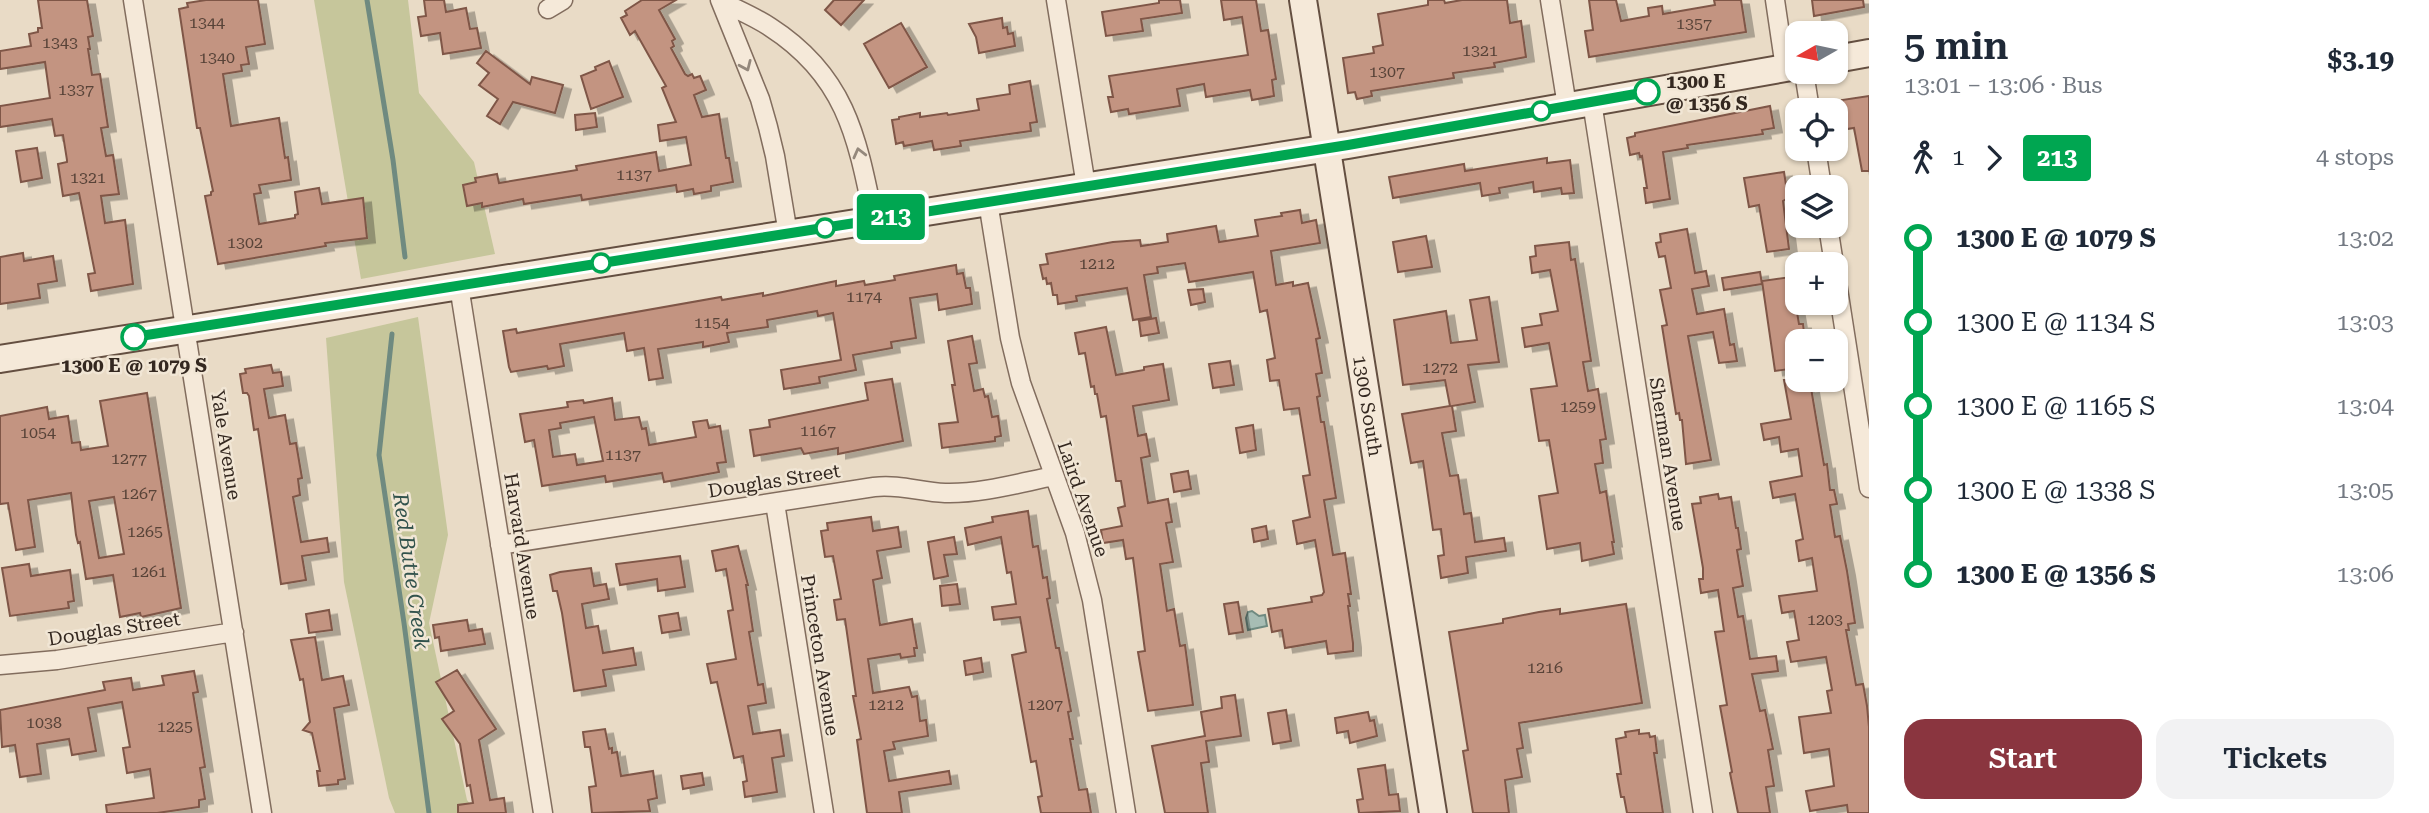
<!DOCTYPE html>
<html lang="en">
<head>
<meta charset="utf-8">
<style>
  body { margin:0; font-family:"Roboto Serif",serif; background:#f2f2f3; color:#1f2937; height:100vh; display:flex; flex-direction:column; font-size:26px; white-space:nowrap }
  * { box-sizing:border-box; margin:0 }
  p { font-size:23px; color:#747a83 }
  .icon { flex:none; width:38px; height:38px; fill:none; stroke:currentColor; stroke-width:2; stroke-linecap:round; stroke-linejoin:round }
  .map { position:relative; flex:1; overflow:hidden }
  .panel { display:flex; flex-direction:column; background:#fff; width:560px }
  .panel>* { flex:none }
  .badge { padding:0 14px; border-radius:5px; font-size:24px; line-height:46px }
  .needle { width:46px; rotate:261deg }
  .buttons { position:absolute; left:1785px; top:21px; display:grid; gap:14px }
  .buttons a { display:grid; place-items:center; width:63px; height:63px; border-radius:14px; background:#fff; box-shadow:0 2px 5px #0004; font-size:35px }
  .map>.badge { position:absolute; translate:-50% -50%; box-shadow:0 0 0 4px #fff }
  .legs { display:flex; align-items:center; gap:10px; height:77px; padding:0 35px; font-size:23px }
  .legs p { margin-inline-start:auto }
  .summary { display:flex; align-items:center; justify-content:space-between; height:119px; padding:0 35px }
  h1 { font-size:38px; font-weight:600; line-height:52px }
  .action { display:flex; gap:14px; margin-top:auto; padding:14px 35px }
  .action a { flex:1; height:80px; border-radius:21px; background:#8a353f; color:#fff; font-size:28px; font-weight:600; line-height:80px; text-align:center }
  .action a+a { background:#f2f2f3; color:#1f2937 }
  ul { padding:0 35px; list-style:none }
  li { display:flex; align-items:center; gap:24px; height:84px; font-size:26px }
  li i { display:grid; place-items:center; width:10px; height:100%; margin:0 9px; background:currentColor }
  li i::after { content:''; width:18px; height:18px; margin:-9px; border:5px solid; border-radius:50%; background:#fff }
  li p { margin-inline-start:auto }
  li:first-child i { background:linear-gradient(#0000 50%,currentColor 0) }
  li:last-child i { background:linear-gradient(currentColor 50%,#0000 0) }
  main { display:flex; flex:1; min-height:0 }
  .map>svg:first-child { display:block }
</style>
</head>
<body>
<main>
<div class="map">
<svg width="1869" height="813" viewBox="0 0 1869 813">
  <defs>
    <filter id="shadow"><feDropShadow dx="8" dy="4.5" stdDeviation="0" flood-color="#0004"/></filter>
  </defs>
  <rect width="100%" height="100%" fill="#e9dbc6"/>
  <!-- green -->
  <path fill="#c6c69b" d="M314,0h94l11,93 55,69 21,92 -134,25z
    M418,317l30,218 -19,88 38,177 10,13h-82l-6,-15 -45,-216 -18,-244z"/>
  <!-- water -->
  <path fill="#a7bdb4" stroke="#6f8a80" stroke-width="2" d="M1252,611l7,5 6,-1 2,11 -19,4 -2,-12 2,-6z"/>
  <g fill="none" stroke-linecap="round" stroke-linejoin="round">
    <!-- stream -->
    <path stroke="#6f8a80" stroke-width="5" d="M367,0l26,160 12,97
      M392,334l-13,121 25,168 25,190"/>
  </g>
  <!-- building -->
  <path fill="#c39481" stroke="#7f5647" stroke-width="2" fill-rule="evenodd" filter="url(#shadow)" d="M38,0h49l6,36 -5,1 2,12h-2l4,26 8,-1 8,53 -7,1 5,28 7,-1 6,39 -18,2 4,27 20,-3 8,64 -42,7 -3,-17 7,-1 -16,-80 -16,3 -5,-32 9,-2v-2l-4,-25 -8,1 -3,-17 -52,8v-21l50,-8 -5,-36 -45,7v-18l31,-5 -2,-12 9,-2v-4h4z
    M206,0h52l7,44 -19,3 3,17 -8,1 1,6 -19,3 8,52 48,-8 6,40 3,-1 3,23 -32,5 2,8 -7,1 5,30 36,-6v-3l3,-1 -3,-22 24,-4 3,16 41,-6 4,40 -42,5 1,3 -108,18 -13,-68 6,-1v-3l2,-1 -13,-63h-3l-18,-119 9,-2 -1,-4z
    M424,0h20l2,12 20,-4 4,21 7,-1 4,20 -38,6 -3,-21 -19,3 -3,-19 8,-1z
    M642,0h34l-17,10 16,29 -3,2 2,5 -3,2 14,26 3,2 4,-2 2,4 6,-2 6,14 -12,5 8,22 17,-3 7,44h3l4,24 -22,4v5l-17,3 -1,-5 -16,3 -1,-7 -94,15 -1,-5 -57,9 -1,-5 -41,8v-4l-15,3 -4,-21 13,-3 -1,-4 22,-4 2,9 78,-13 -1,-4 80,-14 3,19 32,-6 -5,-28 -26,4 -2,-16 18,-3 -14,-34 4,-2 -31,-55 -5,4 -9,-17 6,-3 -2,-4z
    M834,0h30l-23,25 -16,-15z
    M1159,0h21l2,13 -41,6 2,12 -37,5 -4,-24 57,-9z
    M1221,0h35l5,31 7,-1 8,49 -4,1 2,16 -22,4 -2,-10 -44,7 -2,-13 -27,5 3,17 -51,8 -1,-5 -17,3 -3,-15h5l-4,-21 139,-21 -6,-38 -18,3z
    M1428,0h16l1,3 17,-3h45l3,23 11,-2 5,36 -32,6 1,4 -42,6 1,5 -83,13 1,5 -15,3 -2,-7 -7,1 -5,-35 31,-5 -1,-6 10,-2 -5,-31 50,-9z
    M1589,0h27l5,21 28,-5 -1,-8 14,-2 1,8 52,-9 -1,-5h27l5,32 -157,25 -4,-26 8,-1z
    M1812,0h51l1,7 -50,9z
    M1002,18l1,10 4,-1 1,7 5,-1 2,13 -36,7 -3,-16 -7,-13z
    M901,23l26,44 -38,21 -25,-44z
    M486,51l44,33 2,-7 31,8 -8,28 -42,-11 -13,22 -13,-8 11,-17 -19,-14 10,-12 -12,-10z
    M609,61l14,36 -32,12 -10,-33 15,-6 -1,-3z
    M1030,81l7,41 -7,1 1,8 -71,10 1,5 -27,4 -2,-9 -28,5 -1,-4 -7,2 -4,-24 7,-1v-2l21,-4v4l27,-4 1,2 31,-5 -2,-11 33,-5 -1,-9z
    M1869,96v75h-7l-8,-43 -7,1 -5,-29z
    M1770,106l4,22 -12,2 1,4 -76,11 1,3 -25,4 7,47 -24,4 -2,-15h3l-5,-32 -2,1 -1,-4 -9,2 -3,-17 8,-2v-3z
    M595,113l2,14 -21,3 -1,-15z
    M37,148l5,30 -21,4 -5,-31z
    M1547,158v5l23,-3 4,33 -12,1 -1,-6 -27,4 -1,-10 -34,6 1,5 -18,3 -2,-13 -87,15 -4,-21 75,-13 1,7z
    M1784,172l4,26 -5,3 6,48 -22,3 -8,-47 -10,2 -5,-29z
    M1300,210l2,13 14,-3 4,23 -49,8 5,34 17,-3v4l15,-3 12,55 -4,1 6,34 -6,1 4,22 -3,1 4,25h3l12,76 -12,2 9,55 12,-2 6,41h-3l2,12h-2l5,37v8l-25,3 -2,-13 -41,7 -3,-18 -10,2 -4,-23 44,-7 -1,-5 11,-2 2,-3 -9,-52 -18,4 -4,-23 17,-4 -7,-41 7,-1 -11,-67 -15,2 -5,-30 -9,1 -3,-21 8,-2 -8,-48 -7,2 -7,-40 -64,10 -4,-19 -28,4 1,6 -14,2 7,42 -18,3 -6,-32 -51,8 1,5 -19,3 -1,-9h-4l-2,-12 -4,1 -1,-6 -3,1 -3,-14 8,-1 -2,-10 67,-12 27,-2 1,6 27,-4 -1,-8 49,-8 3,16 39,-6 -3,-16 27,-4 -1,-3z
    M1687,229l8,44 11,-2 3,15 -17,3 5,25 27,-5 6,36 4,-1 3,17 -18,2 -6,-31 -25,4 23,124 -25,4 -4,-44h-2l-1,-7 -3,1 -14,-88 5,-1 -7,-35 11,-2 -6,-32 -6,1 -3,-14 5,-1 -1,-8z
    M1426,236l6,31 -34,5 -5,-30z
    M1569,242l2,18 4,-1 16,102 -8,1 5,29 10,-2 8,50 -6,1 3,23 -8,1 5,29 6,-2 8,51h-2l2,12 -32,7 -2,-18 -33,6 -8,-53 19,-3 -9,-53 -10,1 -8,-52 26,-3 -8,-43 -24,4 -3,-19 20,-3 -2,-11 18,-3 -8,-41 -18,3 -2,-16 6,-1 -1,-10z
    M23,253l1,8 29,-5 4,25 -19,3 2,14 -40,6v-47z
    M956,265l1,9 6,-1 3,15h4l2,16 -33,6 -2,-16 -27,4 6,40 -25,4 1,6 -39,7 3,15 -37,7 1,6 -36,6 -3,-19 60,-10 -8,-47 -15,3 -1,-5 -50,9 1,7 -41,6 2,9 -26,5v-5l-45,7 5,29 -14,2 -5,-32 -17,3 -3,-18 -64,11 4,22 -16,3 -1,-3 -36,6 -2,-5 -6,-36 13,-2 1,4 204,-36 1,3 41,-7v3l73,-15v5l28,-5 1,4 30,-5 -1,-4z
    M1760,272l2,12 -38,6 -2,-12z
    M1791,277l8,47h4l2,17h-8v5l-10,1 3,22 -15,2 -13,-90z
    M1203,289l2,13 -14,3 -3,-15z
    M1489,297l10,65 -31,3 7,37 -23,4 4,25 -14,2 8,43 8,-1 6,39 7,-1 4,29 29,-4 2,13 -40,6 2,16 -27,5 -3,-22 6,-1 -3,-26 -8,1 -10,-69 -12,2 -9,-49 48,-8 -5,-26 -42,5 -9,-65 52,-9 5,32 26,-3 -7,-40z
    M1156,318l3,15 -18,3 -2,-15z
    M1106,327l10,48 28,-5v-3l19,-3 6,36 -36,6 5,30 8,-2 4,22 -9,2 7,45 20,-4 4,23 -6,1 7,39 -13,2 7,47 7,-2 6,37 5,-1 8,60 -45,6 -10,-59 7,-1 -12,-93 -7,1 -3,-19 -20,3 -2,-13 21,-4 -4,-18 7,-2 -4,-25h-5l-10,-65 -5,1 -4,-23h-2l-1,-8 -3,1 -6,-34 -6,1 -4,-21z
    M972,336l5,27 -8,1 5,27 9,-2 2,8 3,-1 4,21 6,-1 3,20 -6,1v4l-53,7 -3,-24 19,-2 -6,-37h3l-7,-44z
    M1230,361l4,24 -21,3 -4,-24z
    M271,365l2,8 8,-1 2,14 -19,3 5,29 16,-3 5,29 6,-1 6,35 -4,1 2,16 -7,2 8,45 26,-4 2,14 -27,4 4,24 -25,4 -23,-155 -4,1 -5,-34 -2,-3h-4l-3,-19 6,-1 -1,-4z
    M892,379l11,62 -65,13v-6l-34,6 -3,-6 -47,8 -4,-26 20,-3 -1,-7 99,-20 -3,-17z
    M1784,380h20l2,9 5,-1 13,77 3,-1 3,26h4l3,14 -7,1 5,32 5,-1 7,35 8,52 -7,1 1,6h-3l10,55 7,-1 4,22 2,21v86h-21l-1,-8 -37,6 -4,-20 28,-5 -5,-37 -25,4 -5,-36 32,-4 -4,-22 5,-1 -6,-33 -35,5 -4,-20 12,-2 -5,-29 -12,2 -3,-17 38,-5 -5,-33 -13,3 -3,-20 7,-2 -8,-45 -22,4 -3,-16 32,-6 -4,-27 -17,3 -2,-15 -15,3 -3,-16 30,-5z
    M147,393l34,215 -40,9 -1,-4 -20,4 -7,-42 -27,4 -6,-37 -2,1 -2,-8 -5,-42 -43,7 7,47 -19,3 -8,-47 -8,1v-88l47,-9 2,12 19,-3 4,27 8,-1 1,8 27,-4 -8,-45zM114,497l10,57 -25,4 -10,-57z
    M612,398l3,22 24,-3 3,12 4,-1 3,17 47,-8 -3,-15 14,-2 2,8 11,-2 6,36 -9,1 2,9 -55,10 -2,-9 -56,9 -1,-6 -63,10 -8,-46 -9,2 -5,-28 48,-7 -1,-5 16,-2 1,3zM594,417l9,44 -26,4 -2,-11 -22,3 -4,-27 12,-2 -1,-5z
    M1253,425l3,25 -16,3 -4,-25z
    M1188,471l3,18 -17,3 -3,-18z
    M1718,494l1,5 12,-2 5,31h2l3,21 -4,1 6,36 -10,2 5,29 5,-1 7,43 26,-3 2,15 -26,3 8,37 5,-1 8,39 -5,1 6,36 -8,1 4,26h-32l-8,-40 2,-1 -12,-66 7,-1 -12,-73 9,-1 -6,-41 -17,3 -2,-14h4v-11l-11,-64 9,-1 -1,-6z
    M1028,511l5,36 5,-1 5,32 4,-1 3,21 -3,1 9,49h3l12,63 -3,1 5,27h-3l9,51 8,-1 4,24h-50l-3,-16 4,-1 -6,-35 -5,1 -19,-107 14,-3 -6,-35 -26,3 -2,-13 24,-3 -5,-32 -4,1 -6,-36 -33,8 -3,-17 28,-6 -1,-5z
    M871,517l2,14 25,-4 3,20 -24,4 5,27 -9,2 7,45 32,-6 5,29h-3l1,8 -14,2 -1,-4 -32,5 5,34 36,-6 3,10 5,-1 3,25 6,-1 2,16 -35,6 2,7 -11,2 5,30 60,-10 2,13 -52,8 3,21h-35l-10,-73 4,-1 -8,-43h3l-11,-77 -8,1 -3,-20 7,-1 -8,-43 -8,1 -4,-26 7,-1 -1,-7z
    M1266,526l2,13 -14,3 -2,-13z
    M954,537l3,17 -13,1 4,21 -14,3 -6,-37z
    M738,546l10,39h-2l7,46 -4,1 9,53 5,-1 3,19 -18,3 5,28 27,-4 4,26 -12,2 5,34 -32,5 -2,-15 4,-1 -4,-25 -9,2 -17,-76 -6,1 -4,-19 29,-5 -8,-48 5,-1 -7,-41 -10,2 -4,-20z
    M680,556l5,31 -27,4 -1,-12 -37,6 -4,-21z
    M29,564l2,12 39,-6 4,31 -6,1 1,6 -59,8 -8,-48z
    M591,568l3,18 12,-2 3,15 -27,5 4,24 12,-2 5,27 30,-5 3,17 -33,5 3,16 -32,5 -12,-78 -5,-22h-4l-3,-16 10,-3z
    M957,584l3,20 -18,2 -2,-20z
    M1238,602l5,30 -14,2 -5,-30z
    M1626,604l16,99 -123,20 4,25 -6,1 5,28 -17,3 4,33h-36l-10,-62 5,-1 -19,-118 54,-9v-4l36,-7 21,-3v5z
    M329,610l3,20 -23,3 -3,-19z
    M678,613l3,17 -19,3 -3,-17z
    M467,620l2,11 13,-2 3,15 -44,7 -2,-14 -4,1 -2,-13z
    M315,637l7,43 21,-4 6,29 -15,3 11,71 -7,1v4l-19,2 -2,-15h3l-8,-38 -9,-3 7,-8 -7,-43 -3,1 -9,-40z
    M981,658l2,14 -17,3 -2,-14z
    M457,670l39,59 -17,11 11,60 14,-2 2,15h-48v-8l15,-2 -3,-18 -3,1 -7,-42 -18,-25 12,-8 -18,-29z
    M194,671l4,21 -5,1 12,74 -5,1 5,31 -6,1v7l-42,6h-50l-1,-8 48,-7 -4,-29 -23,4 -4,-25 7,-1 -8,-45 -34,6 8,43 -24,4 -3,-16 -32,5 4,30 -21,3 -5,-32 -13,2 -2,-37 105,-20 -2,-8 28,-4 2,12 31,-5 -2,-9z
    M1235,695l6,41 -35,5 3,21 -8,1 7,50h-43l-13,-67 53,-10 -4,-24 21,-4 -1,-11z
    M1286,710l5,31 -18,3 -5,-31z
    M1368,712l2,9 4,-1 3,16 -27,7 -2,-12 -11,2 -2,-15z
    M605,729l4,20 3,-1v5l5,-1 4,24 32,-5 4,27 -9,2 2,11 -58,2 -3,-26 7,-1 -6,-39h-5l-2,-15z
    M1639,730v4l10,-1 1,4 5,-1 2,17h-3l9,60h-36l-3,-16h-3l-4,-23h4l-5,-35 10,-2 -1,-5z
    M1385,765l4,30 9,-1 2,17 -41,2 -2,-13 6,-1 -5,-30z
    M702,773l2,12 -21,4 -2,-13z"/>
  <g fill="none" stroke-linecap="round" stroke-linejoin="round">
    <defs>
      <path id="street" d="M133,0l129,813
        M720,0l40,99 8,28 7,29 13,78
        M1056,0l30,186
        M1550,0l17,106
        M1775,0l10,68
        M722,2c16,8 33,15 48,25 76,49 87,110 104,193
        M548,9l15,-9
        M1804,72l6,38
        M1592,102l111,711
        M1816,149l6,38
        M988,202l22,136 11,45 54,150 17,67 34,213
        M1828,226l6,38
        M1836,276l33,212
        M459,286l84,527
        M775,503l49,310
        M500,545l374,-58c26,-3 46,5 71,6 36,1 74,-10 109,-17
        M0,665l57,-5 177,-28"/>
      <g id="secondary">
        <path id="s1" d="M1303,0l130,813"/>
        <path d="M1836,59l33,-6"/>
        <path d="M0,359l1348,-214 449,-79"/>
      </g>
    </defs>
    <!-- street casing -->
    <use href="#street" stroke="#826d5e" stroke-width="21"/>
    <!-- secondary casing -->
    <use href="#secondary" stroke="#644f41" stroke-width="30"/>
    <!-- street -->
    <use href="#street" stroke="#f5e9d9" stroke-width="18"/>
    <!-- secondary -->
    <use href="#secondary" stroke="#f5e9d9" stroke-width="26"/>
  </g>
  <!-- one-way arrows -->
  <defs><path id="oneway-chevron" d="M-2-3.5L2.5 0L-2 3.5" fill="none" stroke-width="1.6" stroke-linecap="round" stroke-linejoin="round" transform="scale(1.75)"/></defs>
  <g stroke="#94887c">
    <use href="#oneway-chevron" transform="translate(746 66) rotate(66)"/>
    <use href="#oneway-chevron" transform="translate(859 153) rotate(-104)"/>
  </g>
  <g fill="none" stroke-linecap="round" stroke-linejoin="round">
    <defs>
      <path id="line-1" d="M134,337l1214,-192 299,-53"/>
    </defs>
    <!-- line-1 casing -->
    <use href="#line-1" stroke="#fff" stroke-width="16"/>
    <!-- line-1 -->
    <use href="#line-1" stroke="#00a651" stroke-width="10"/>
  </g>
  <!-- markers -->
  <g fill="#fff" stroke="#00a651" stroke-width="3.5">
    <circle cx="1647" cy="92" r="12"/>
    <circle cx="1541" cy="111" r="9"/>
    <circle cx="825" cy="228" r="9"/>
    <circle cx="601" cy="263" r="9"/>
    <circle cx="134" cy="337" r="12"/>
  </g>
  <g text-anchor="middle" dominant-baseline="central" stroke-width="5" stroke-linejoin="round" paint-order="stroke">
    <!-- number labels -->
    <g font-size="16" fill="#584338">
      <text x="207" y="22">1344</text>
      <text x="1694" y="23">1357</text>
      <text x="60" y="42">1343</text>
      <text x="1480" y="50">1321</text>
      <text x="217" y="57">1340</text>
      <text x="1387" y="71">1307</text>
      <text x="76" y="89">1337</text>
      <text x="634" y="174">1137</text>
      <text x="88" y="177">1321</text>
      <text x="245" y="242">1302</text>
      <text x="1097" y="263">1212</text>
      <text x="864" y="296">1174</text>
      <text x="712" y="322">1154</text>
      <text x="1440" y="367">1272</text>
      <text x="1578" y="406">1259</text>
      <text x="818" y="430">1167</text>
      <text x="38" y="432">1054</text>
      <text x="623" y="454">1137</text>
      <text x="129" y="458">1277</text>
      <text x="139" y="493">1267</text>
      <text x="145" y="531">1265</text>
      <text x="149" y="571">1261</text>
      <text x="1825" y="619">1203</text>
      <text x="1545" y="667">1216</text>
      <text x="886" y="704">1212</text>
      <text x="1045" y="704">1207</text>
      <text x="44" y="722">1038</text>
      <text x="175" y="726">1225</text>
    </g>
    <!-- stop labels -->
    <g font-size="19" font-weight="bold" fill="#342820" stroke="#f1e6d5" text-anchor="start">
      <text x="1666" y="81">1300 E<tspan x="1666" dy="22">@ 1356 S</tspan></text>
      <text x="134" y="365" text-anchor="middle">1300 E @ 1079 S</text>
    </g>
    <!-- street labels -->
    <g font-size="19" fill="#342820" stroke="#f1e6d5">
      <text stroke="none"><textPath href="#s1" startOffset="411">1300 South</textPath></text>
      <text transform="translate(226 445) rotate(81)">Yale Avenue</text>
      <text transform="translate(1668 454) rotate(81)">Sherman Avenue</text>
      <text transform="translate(774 481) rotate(-9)">Douglas Street</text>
      <text transform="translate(1083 499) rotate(71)">Laird Avenue</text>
      <text transform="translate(522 546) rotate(81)">Harvard Avenue</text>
      <text transform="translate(114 629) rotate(-9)">Douglas Street</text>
      <text transform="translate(820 655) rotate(81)">Princeton Avenue</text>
    </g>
    <!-- water labels -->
    <g font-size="21" font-style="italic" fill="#31524c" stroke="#f1e6d5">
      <text transform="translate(411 571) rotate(82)">Red Butte Creek</text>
    </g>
  </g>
</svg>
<div class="buttons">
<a><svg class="needle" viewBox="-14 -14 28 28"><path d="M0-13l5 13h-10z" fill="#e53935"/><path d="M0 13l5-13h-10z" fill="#747a83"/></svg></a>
<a><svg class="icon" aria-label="locate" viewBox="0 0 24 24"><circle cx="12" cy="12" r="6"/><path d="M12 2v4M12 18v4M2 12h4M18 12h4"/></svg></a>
<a><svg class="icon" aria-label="layers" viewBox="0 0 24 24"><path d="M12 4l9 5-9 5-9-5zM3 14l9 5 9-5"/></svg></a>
<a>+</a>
<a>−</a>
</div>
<b class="badge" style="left:891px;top:217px;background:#00a651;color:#fff">213</b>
</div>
<section class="panel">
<div class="summary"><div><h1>5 min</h1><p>13:01 – 13:06 · Bus</p></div><b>$3.19</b></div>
<div class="legs"><svg class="icon" aria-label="walk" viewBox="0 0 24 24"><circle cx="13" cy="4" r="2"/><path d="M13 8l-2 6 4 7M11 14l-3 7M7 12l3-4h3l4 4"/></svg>1<svg class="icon" aria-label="forward" viewBox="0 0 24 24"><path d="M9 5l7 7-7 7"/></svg><b class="badge" style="background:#00a651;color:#fff">213</b><p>4 stops</p></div>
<ul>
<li><i style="color:#00a651"></i><b>1300 E @ 1079 S</b><p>13:02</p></li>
<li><i style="color:#00a651"></i><span>1300 E @ 1134 S</span><p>13:03</p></li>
<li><i style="color:#00a651"></i><span>1300 E @ 1165 S</span><p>13:04</p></li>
<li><i style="color:#00a651"></i><span>1300 E @ 1338 S</span><p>13:05</p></li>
<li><i style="color:#00a651"></i><b>1300 E @ 1356 S</b><p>13:06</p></li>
</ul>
<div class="action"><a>Start</a><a>Tickets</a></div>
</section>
</main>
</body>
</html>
